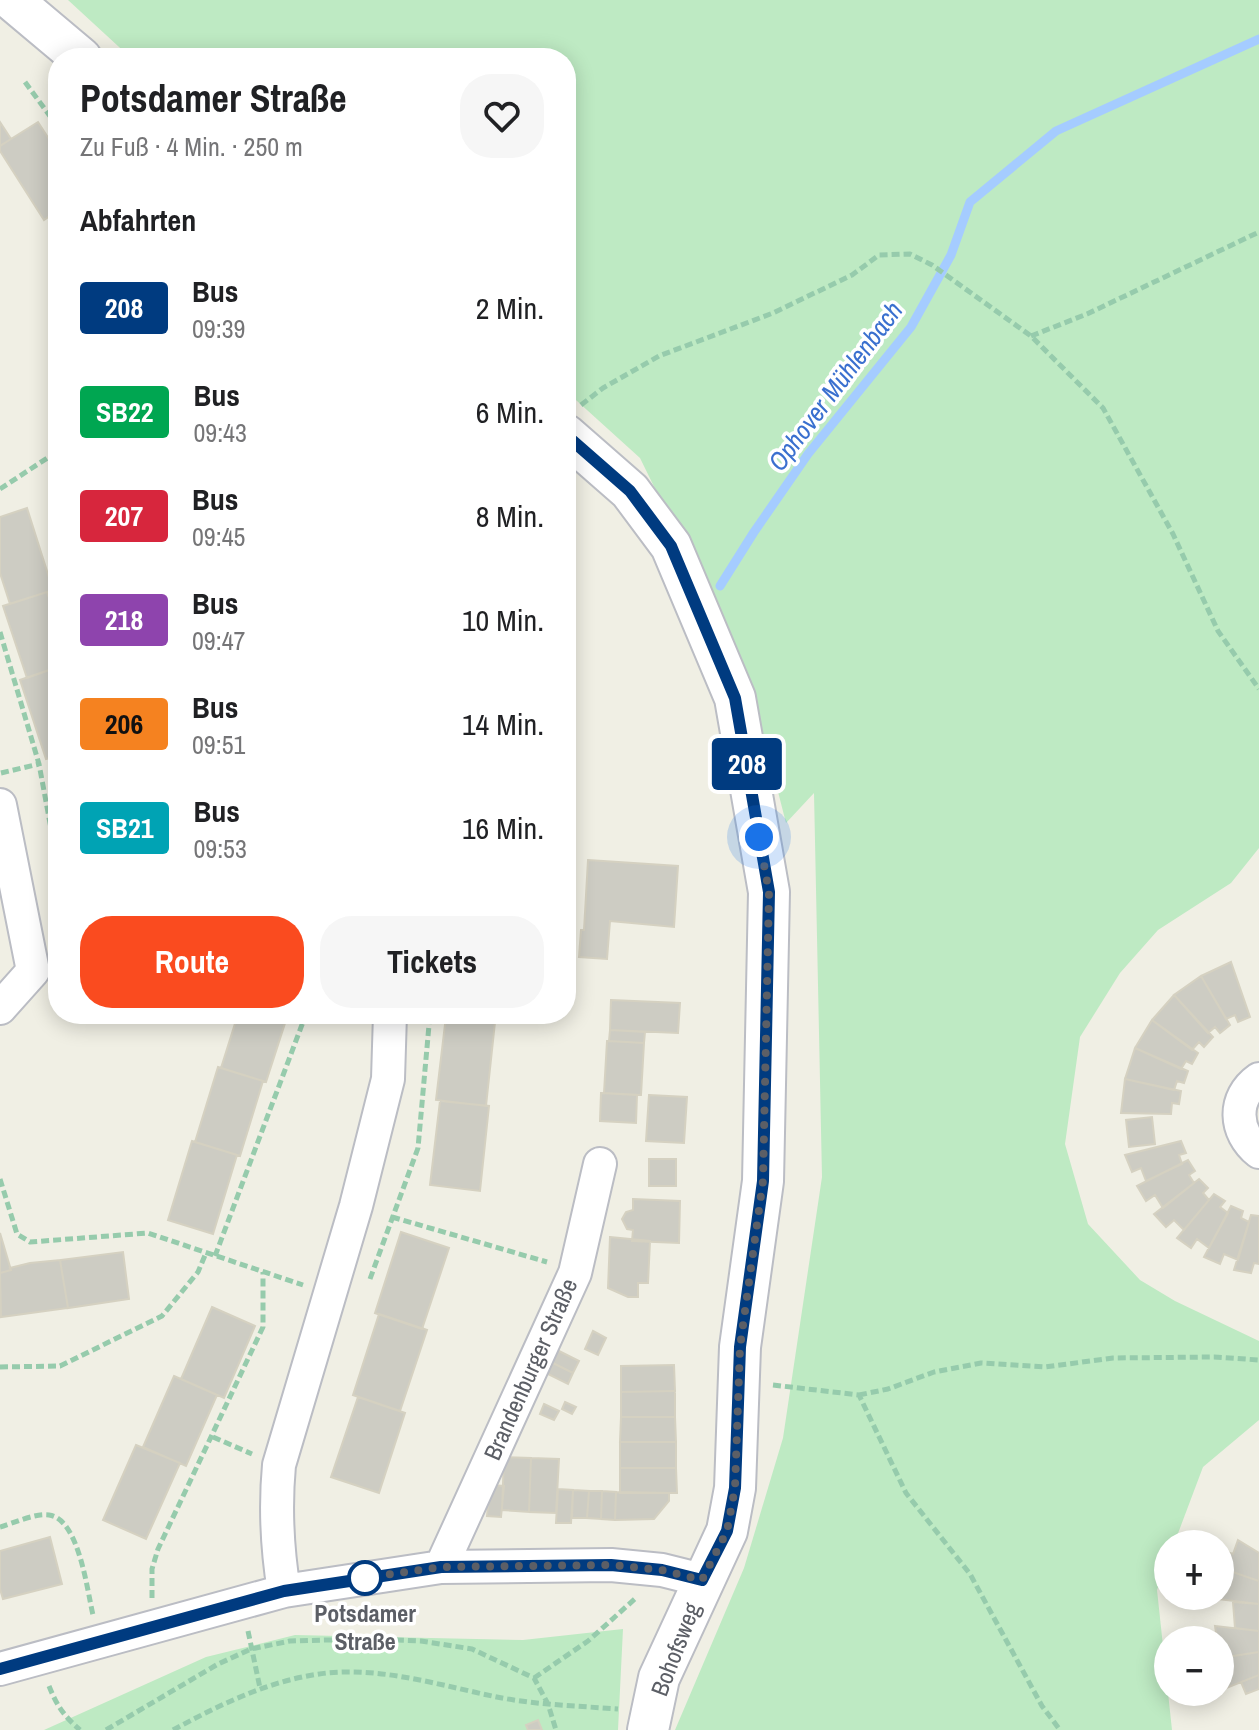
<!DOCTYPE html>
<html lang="de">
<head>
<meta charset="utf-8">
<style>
  body { margin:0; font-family:"Archivo Narrow",sans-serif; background:#f6f6f6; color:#202124; height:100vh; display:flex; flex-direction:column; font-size:30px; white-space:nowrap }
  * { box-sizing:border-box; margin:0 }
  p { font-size:26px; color:#757577 }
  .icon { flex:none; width:44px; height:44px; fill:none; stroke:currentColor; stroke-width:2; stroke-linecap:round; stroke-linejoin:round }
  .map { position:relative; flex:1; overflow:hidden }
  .side { position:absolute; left:48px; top:48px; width:528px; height:976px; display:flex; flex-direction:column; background:#fff; border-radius:32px; box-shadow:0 4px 20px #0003 }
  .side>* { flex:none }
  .badge { padding:0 16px; border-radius:6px; font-size:28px; line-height:52px }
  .fabs { position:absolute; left:1154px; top:1530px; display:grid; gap:16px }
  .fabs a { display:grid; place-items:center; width:80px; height:80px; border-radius:50%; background:#fff; box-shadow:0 4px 20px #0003; font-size:40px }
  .you { position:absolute; width:40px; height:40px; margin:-20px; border:6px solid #fff; border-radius:50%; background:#1a73e8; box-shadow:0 0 0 12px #1a73e833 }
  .map>.badge { position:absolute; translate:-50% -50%; box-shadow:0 0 0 4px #fff }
  h2 { padding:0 32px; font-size:30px; line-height:72px }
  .round { display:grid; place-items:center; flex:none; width:84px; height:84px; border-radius:32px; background:#f6f6f6 }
  .overview { display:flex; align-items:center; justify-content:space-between; height:136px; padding:0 32px }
  h1 { font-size:38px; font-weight:700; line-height:60px }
  .button { display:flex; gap:16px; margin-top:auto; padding:16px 32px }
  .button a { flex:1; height:92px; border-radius:32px; background:#fa4b1f; color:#fff; font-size:32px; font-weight:700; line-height:92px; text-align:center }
  .button a+a { background:#f6f6f6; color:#202124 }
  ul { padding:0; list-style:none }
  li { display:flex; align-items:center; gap:24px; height:104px; padding:0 32px }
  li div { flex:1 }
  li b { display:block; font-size:30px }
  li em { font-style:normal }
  li .badge { min-width:88px; font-weight:700; text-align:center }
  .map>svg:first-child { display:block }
</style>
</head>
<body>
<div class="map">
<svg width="1259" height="1730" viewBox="0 0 1259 1730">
  <rect width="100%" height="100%" fill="#f0efe4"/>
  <!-- green -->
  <path fill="#beeac3" d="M68,0h1191v848l-28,35 -73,47 -38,43 -40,64 -15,107 23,80 52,56 35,21 84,40v79l-56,47 -29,77h-6v15l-11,31 15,140h-497l69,-162 39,-130 39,-261 -8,-384 -28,30 -36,-141 -110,-224 -74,-67v-333h-435z
    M623,1629l-5,101h-574l162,-73 89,-22 228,5z"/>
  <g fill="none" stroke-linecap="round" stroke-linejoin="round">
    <!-- stream -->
    <path stroke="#a5ccff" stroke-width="9" d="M720,586l34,-54 54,-78 103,-127 40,-72 19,-53 86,-71 203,-92"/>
  </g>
  <!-- building -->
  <path fill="#cdccc3" stroke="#d5d1c1" stroke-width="2" d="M0,122l11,17 -11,7z
    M38,122l20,31v57l-14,10 -44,-69v-5z
    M58,210v17l-7,-12z
    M27,508l26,82 -43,14 -10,-31v-56z
    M47,592l11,34v41l-31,11 -24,-72z
    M58,667v89l-12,3 -26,-79z
    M588,860l90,6 -4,61 -64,-6 -3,38 -28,-2 2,-27h3z
    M1231,962l19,55 -12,5 -3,-7 -9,4 -25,-43z
    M1201,976l29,49 -10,8 -5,-6 -7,6 -34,-38z
    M1174,995l39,42 -9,10 -5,-5 -7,8 -40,-30z
    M611,1000l69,3 -2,30 -68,-3z
    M238,1014h50l-22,68 -45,-14z
    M442,1014h50l-1,7z
    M446,1016l49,6 -9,84 -50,-6z
    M1152,1020l46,33 -6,11 -6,-3 -5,8 -46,-21z
    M610,1030l35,2 -1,11 -35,-2z
    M607,1041l37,2 -3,52 -37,-2z
    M1135,1048l53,23 -4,12 -7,-2 -3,9 -49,-11z
    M218,1067l45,14 -23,75 -45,-14z
    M1125,1079l56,12 -2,13 -7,-1 -1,11 -50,-1z
    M601,1093l36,2 -1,28 -36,-2z
    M649,1095l38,2 -3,46 -38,-2z
    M440,1101l49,5 -9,85 -50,-6z
    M1152,1117l3,27 -26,3 -3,-27z
    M192,1141l45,14 -24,79 -45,-14z
    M1181,1141l5,12 -7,2 3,9 -36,17 -5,-13 -9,4 -7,-17z
    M649,1159h27v27h-27z
    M1188,1160l7,11 -6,4 5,8 -31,25 -8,-13 -9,6 -9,-15z
    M1199,1179l9,9 -5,5 6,7 -25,30 -10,-10 -8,7 -12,-13z
    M1214,1194l11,7 -5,6 8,6 -19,35 -12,-9 -6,9 -14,-10z
    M633,1199l47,2 -1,42 -47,-2 1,-11 -6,-1 -5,-10 4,-7 7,-2z
    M1231,1206l12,5 -2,7 8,4 -11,38 -14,-6 -4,10 -16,-7z
    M1251,1215l8,1v48l-5,-1 -3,10 -17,-3z
    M401,1232l48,16 -27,81 -47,-16z
    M0,1233l11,37 -11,3z
    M610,1237l40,4 -2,42h-10v14h-10l-20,-9z
    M123,1252l6,47 -61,9 -8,-48z
    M60,1260l8,48 -67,9 -1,-44 11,-3 -1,-2 20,-5z
    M212,1307l43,19 -31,72 -43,-19z
    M379,1314l48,16 -27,81 -47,-16z
    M593,1331l13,7 -8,17 -13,-6z
    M555,1349l24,12 -6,12 -24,-12z
    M549,1361l24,12 -5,11 -24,-12z
    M674,1365l1,26 -54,1v-26z
    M174,1376l43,19 -31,71 -43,-19z
    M675,1391v26h-54v-25z
    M358,1397l47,16 -26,80 -48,-16z
    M565,1402l11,5 -4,7 -10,-5z
    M544,1404l15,7 -5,9 -14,-6z
    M621,1417h54l1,25h-56z
    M620,1442h56v26h-56z
    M136,1445l44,18 -34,76 -43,-19z
    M504,1457l27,1 -2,54 -27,-2z
    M531,1458l28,1 -3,54 -27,-1z
    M620,1468h56l1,25h-57z
    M490,1485l14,1 -3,31 -14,-1z
    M558,1489l15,1 -2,33h-15z
    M573,1490l16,1 -2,27h-15z
    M589,1491h13l-1,28 -14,-1z
    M602,1491l14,1 -1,28 -14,-1z
    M616,1492l53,1v8l-15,18 -39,1z
    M50,1537l12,47 -59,15 -3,-10v-38z
    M1238,1540l21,13v28l-38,-13 6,-16 6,2z
    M1221,1568l38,13v23l-42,-5 5,-14 -2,-1z
    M1233,1602l26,2v27l-24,-3z
    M1215,1626l44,5v21l-39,6v-18h-3z
    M1259,1652v23l-35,14 -4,-15v-16z
    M1259,1675v14l-13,5 -5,-12z
    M538,1720l4,10h-14l-2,-5z"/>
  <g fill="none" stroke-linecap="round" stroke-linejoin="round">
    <defs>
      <path id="minor" d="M0,805l33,166 -33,37
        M1259,1079c-27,19 -25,53 0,73
        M441,1567l134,-294 25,-109
        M284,1591c-7,-43 -9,-83 -5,-126l77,-259 32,-127 2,-65
        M0,1669l284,-78 157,-24 170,-2 51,5 40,10"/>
      <path id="tertiary" d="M12,0l69,58
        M566,435l64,56 41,55 64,152 34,194 -6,289 -23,166 -5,141 -8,43 -68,147 -11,52"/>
    </defs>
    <!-- minor casing -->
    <use href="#minor" stroke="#bbbdc4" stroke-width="36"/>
    <!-- tertiary casing -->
    <use href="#tertiary" stroke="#bbbdc4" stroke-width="44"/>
    <!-- path -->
    <path stroke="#96cbac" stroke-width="5" stroke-dasharray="8 4" stroke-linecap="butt" d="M25,82l33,45
      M1031,336l56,-22 172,-82
      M581,405l22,-17 56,-32 114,-43 79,-38 27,-20 31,-1 22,11 99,71 72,72 70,126 45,97 41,58
      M0,489l58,-38
      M0,632l39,132 19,102
      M1,773l38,-9
      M0,1179l17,55 13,8 118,-9 155,52
      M392,1217l155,45
      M215,1256l91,-242
      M370,1279l48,-131 12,-134
      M0,1367l60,-1 102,-50 36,-44 8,-19
      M773,1385l86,10 47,98 64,81 72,132 18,24
      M859,1395l29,-6 46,-17 47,-9 64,4 68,-9 101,-1 45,3
      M213,1437l39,17
      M0,1527c14,-4 35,-14 49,-12 30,4 38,75 44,100
      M152,1598v-29l6,-20 105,-222v-55
      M248,1631l12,57
      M534,1678l54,-37 49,-44
      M49,1686c8,20 15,30 31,44
      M106,1730l112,-66 33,-15 39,-8 77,-2 54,2 51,8 62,29 14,26 8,26
      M173,1730c48,-26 99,-51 154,-57 58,-6 119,14 175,25 38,7 77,8 116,11"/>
    <!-- minor -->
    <use href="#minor" stroke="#fff" stroke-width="32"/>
    <!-- tertiary -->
    <use href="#tertiary" stroke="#fff" stroke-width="40"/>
  </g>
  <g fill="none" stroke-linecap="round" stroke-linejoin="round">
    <defs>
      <path id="line" d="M0,1669l284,-78 157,-24 170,-2 51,5 40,10 25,-49 8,-43 5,-141 23,-166 6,-289 -34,-194 -64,-152 -41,-55 -64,-56"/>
    </defs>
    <!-- line casing -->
    <use href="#line" stroke="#fff" stroke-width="18"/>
    <!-- line -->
    <use href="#line" stroke="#003b80" stroke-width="12"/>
    <!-- walk -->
    <path stroke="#5c5f66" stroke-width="8" stroke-dasharray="0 14.4" d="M365,1578l-9,1 85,-12 170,-2 51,5 40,10 25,-49 8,-43 5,-141 23,-166 6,-289 -10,-55"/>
  </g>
  <!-- markers -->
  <circle fill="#fff" stroke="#003b80" stroke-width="4" cx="365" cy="1578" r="16"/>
  <g text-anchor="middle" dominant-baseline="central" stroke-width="7" stroke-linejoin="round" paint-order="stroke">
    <!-- street labels -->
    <g font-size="24" fill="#5c5f66" stroke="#fff">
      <text transform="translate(530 1369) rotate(-66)">Brandenburger Straße</text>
      <text transform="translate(675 1649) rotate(-69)">Bohofsweg</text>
    </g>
    <!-- stop labels -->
    <g font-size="24" font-weight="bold" fill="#5c5f66" stroke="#fff">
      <text x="365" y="1613">Potsdamer<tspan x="365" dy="28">Straße</tspan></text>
    </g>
    <!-- water labels -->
    <g font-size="26" font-style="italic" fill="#3a70cf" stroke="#fff">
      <text transform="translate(835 386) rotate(-53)">Ophover Mühlenbach</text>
    </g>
  </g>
</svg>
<div class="fabs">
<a>+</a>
<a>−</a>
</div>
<div class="you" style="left:759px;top:837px"></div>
<b class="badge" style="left:747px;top:764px;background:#003b80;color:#fff">208</b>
<section class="side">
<div class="overview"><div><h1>Potsdamer Straße</h1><p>Zu Fuß · 4 Min. · 250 m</p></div><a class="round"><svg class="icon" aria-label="heart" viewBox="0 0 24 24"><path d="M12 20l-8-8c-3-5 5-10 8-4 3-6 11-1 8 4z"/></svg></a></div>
<h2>Abfahrten</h2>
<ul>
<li><span class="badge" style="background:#003b80;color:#fff">208</span><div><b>Bus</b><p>09:39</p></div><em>2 Min.</em></li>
<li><span class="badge" style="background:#00a651;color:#fff">SB22</span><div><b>Bus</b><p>09:43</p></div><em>6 Min.</em></li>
<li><span class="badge" style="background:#d7263d;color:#fff">207</span><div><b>Bus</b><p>09:45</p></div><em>8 Min.</em></li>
<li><span class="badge" style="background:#8e44ad;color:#fff">218</span><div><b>Bus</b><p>09:47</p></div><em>10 Min.</em></li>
<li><span class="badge" style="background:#f58220;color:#111">206</span><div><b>Bus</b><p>09:51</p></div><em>14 Min.</em></li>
<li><span class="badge" style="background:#00a3b4;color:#fff">SB21</span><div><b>Bus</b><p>09:53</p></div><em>16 Min.</em></li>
</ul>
<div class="button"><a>Route</a><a>Tickets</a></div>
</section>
</div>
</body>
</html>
